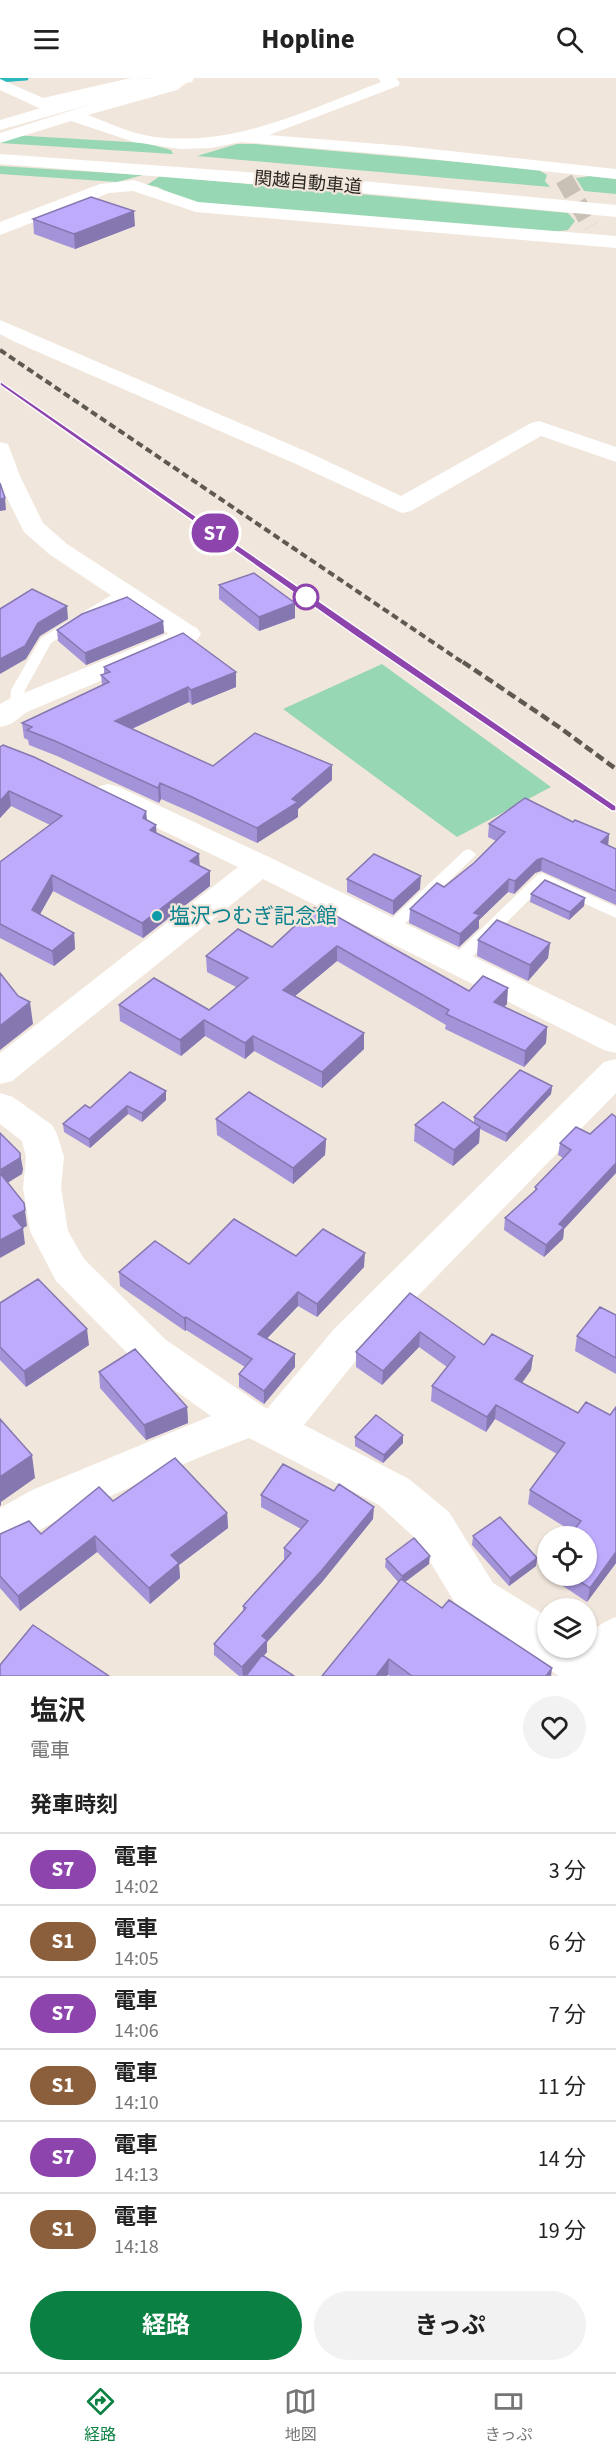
<!DOCTYPE html>
<html lang="ja">
<head>
<meta charset="utf-8">
<style>
  body { margin:0; font-family:"Source Sans 3","Noto Sans JP",sans-serif; background:#f2f2f2; color:#222; height:100vh; display:flex; flex-direction:column; font-size:22px; white-space:nowrap }
  * { box-sizing:border-box; margin:0 }
  p { font-size:20px; color:#767676 }
  .icon { flex:none; width:33px; height:33px; fill:none; stroke:currentColor; stroke-width:2; stroke-linecap:round; stroke-linejoin:round }
  .map { position:relative; height:1598px; overflow:hidden }
  .side { display:flex; flex-direction:column; background:#fff; flex:1 }
  .side>* { flex:none }
  .badge { padding:0 12px; border-radius:20px; font-size:21px; line-height:39px }
  .fabs { position:absolute; left:537px; top:1448px; display:grid; gap:12px }
  .fabs a { display:grid; place-items:center; width:60px; height:60px; border-radius:50%; background:#fff; box-shadow:0 2px 4px #0004; font-size:30px }
  .map>.badge { position:absolute; translate:-50% -50%; box-shadow:0 0 0 3px #fff }
  h2 { padding:0 30px; font-size:22px; line-height:54px }
  .round { display:grid; place-items:center; flex:none; width:63px; height:63px; border-radius:32px; background:#f2f2f2 }
  .summary { display:flex; align-items:center; justify-content:space-between; height:102px; padding:0 30px }
  h1 { font-size:28px; font-weight:700; line-height:45px }
  .cta { display:flex; gap:12px; margin-top:auto; padding:12px 30px }
  .cta a { flex:1; height:69px; border-radius:36px; background:#0b8043; color:#fff; font-size:24px; font-weight:700; line-height:69px; text-align:center }
  .cta a+a { background:#f2f2f2; color:#222 }
  ul { padding:0; list-style:none }
  li { display:flex; align-items:center; gap:18px; height:72px; padding:0 30px; border-top:2px solid #e0e0e0 }
  li div { flex:1 }
  li b { display:block; font-size:22px }
  li em { font-style:normal }
  li .badge { min-width:66px; font-weight:700; text-align:center }
  header { display:flex; justify-content:space-between; align-items:center; height:78px; padding:0 30px; background:#fff; font-size:27px; font-weight:700 }
  .menu { display:flex; justify-content:space-around; align-items:center; height:84px; border-top:2px solid #e0e0e0; background:#fff; font-size:16px; color:#767676 }
  .menu a { display:grid; justify-items:center; gap:3px }
  .menu .active { color:#0b8043 }
  .map>svg:first-child { display:block }
</style>
</head>
<body>
<header><svg class="icon" aria-label="menu" viewBox="0 0 24 24"><path d="M4 6h16M4 12h16M4 18h16"/></svg>Hopline<svg class="icon" aria-label="search" viewBox="0 0 24 24"><circle cx="10" cy="10" r="6"/><path d="M15 15l6 6"/></svg></header>
<div class="map">
<svg width="616" height="1598" viewBox="0 0 616 1598">
  <rect width="100%" height="100%" fill="#f1e6db"/>
  <!-- green -->
  <path fill="#98d7b3" d="M12,57l133,8 26,7 2,4 -173,-11v-4z
    M237,66h18l282,25 10,6 -2,6 5,6 -353,-31z
    M0,88l143,9 -26,7 -117,-8z
    M160,98l408,37 7,8 -7,9 -15,2 -354,-29 -29,-9 -12,-7 -11,-2z
    M591,98l25,3v15l-32,-3 -8,-13z
    M382,586l169,123 -94,50 -174,-128z"/>
  <g fill="none" stroke-linecap="round" stroke-linejoin="round">
    <!-- stream -->
    <path stroke="#2ab9bf" stroke-width="5" d="M0,2l26,-2"/>
    <!-- minor-tunnel -->
    <path stroke="#c9c0b6" stroke-width="18" stroke-dasharray="18 9" stroke-linecap="butt" d="M564,101l27,47"/>
    <!-- service -->
    <path fill="#fff" fill-rule="evenodd" d="M123,510l4,1 2,3 -2,3 -76,48 -26,47 -3,19h-10l-2,-3 1,-16 30,-52z
      M469,771l7,5 -2,3 -79,76h-10l-3,-4 3,-4 79,-74z
      M542,795l74,34v11l-72,-33 -81,81h-12l-2,-4 2,-4 86,-83z"/>
    <!-- minor -->
    <path fill="#fff" fill-rule="evenodd" d="M174,0h19l-16,12 -89,25c20,8 40,17 61,21 82,13 159,-26 232,-54l-3,-4h18l4,5 -2,3 -129,49 135,11 212,23v10l-212,-23 -163,-14 -30,6 -31,1 -46,-7 -63,-21 -71,22v-10l114,-36 51,-13z
      M134,102l64,22 418,34v12l-420,-36 -63,-21 -24,2 -109,42v-13l100,-38z
      M0,242l312,134 89,42 130,-73 8,-2 77,26v15l-75,-26 -130,75 -9,2 -106,-49 -281,-122 -15,-8z
      M0,364l8,2 12,32 23,47 24,21 129,84 4,6 -4,6 -9,2 -9,-2 -129,-86 -25,-22 -24,-48z
      M108,706l11,3 152,71 345,168v27l-12,-3 -341,-171 -251,202 -12,3v-31l238,-186 -141,-68 -4,-6 4,-6z
      M616,981v34l-254,260 -58,72 105,54 40,33 44,71 55,34v30h38c0,-16 17,-25 30,-30v59h-57l-21,-14 -77,-49 -44,-73 -38,-35 -130,-67c-62,23 -123,51 -183,78 -23,11 -43,25 -66,34v-42l32,-18 179,-74 -73,-52 -82,-83 -26,-50 -7,-43 3,-31 -4,-16 -22,-17v-31l13,4 39,28 5,9 7,23 -3,31 7,43 16,28 82,81 101,69 67,-80 270,-267z"/>
    <!-- secondary -->
    <path fill="#fff" fill-rule="evenodd" d="M131,0l51,1 -8,5 -51,5 -82,20 -41,-19v-11l43,19z
      M187,548l10,2 4,6 -4,6 -170,72 -16,12 -11,3v-23l7,-4z"/>
    <!-- primary -->
    <path fill="#fff" fill-rule="evenodd" d="M155,0h39l-2,4 -54,9 -138,39v-10l130,-38z"/>
    <!-- motorway -->
    <path fill="#fff" fill-rule="evenodd" d="M0,76l341,25 275,26v12l-275,-26 -341,-27z"/>
    <!-- rail-far1 -->
    <path stroke="#5f5952" stroke-width="4" stroke-dasharray="7 4" stroke-linecap="butt" d="M0,272l465,314
      M0,305l403,281"/>
    <!-- rail -->
    <path stroke="#5f5952" stroke-width="4.5" stroke-dasharray="9 4.5" stroke-linecap="butt" d="M401,584l215,147
      M463,584l96,65 57,42"/>
  </g>
  <!-- wall -->
  <path fill="#a393d9" d="M33,141l102,7 -60,23 -41,-15z
    M219,507l76,18v15l-36,13 -40,-32z
    M163,543l1,12 -78,32 -28,-24 -1,-11z
    M104,589l132,5v15l-44,18 -3,-3 -57,27 81,37 119,14 -34,29v8l-41,26 -64,-30 -32,-14 -2,4 -102,-47 -28,-11 -1,-5 -4,-2 -2,-15 80,-38 -1,-10 3,-1z
    M0,669l146,64 1,9 10,13 43,33 10,20 -67,52 -90,-47 -13,23 34,19 1,16 -21,17 -54,-28v-76l50,-37 -39,-19 -11,12z
    M573,744l36,12 -1,11 8,4v56l-75,-34 -6,2 -21,21 -6,-2 -29,28v8l-20,19 -50,-24 1,-14 34,-22 30,-24 22,-22 -8,-4 1,-13z
    M347,801l73,10 -27,26 -46,-23z
    M531,816l53,12 -15,14 -39,-18z
    M314,830l155,83 38,13 -3,3 43,20 -1,16 -22,24 -79,-38 1,-4 -109,-64 -42,35 69,37v16l-42,39 -68,-37 -9,8 -40,-23 -24,20 -61,-35 -1,-16 90,5 27,-23 -29,-15 -1,-16 66,-9z
    M478,862l72,3 -2,15 -20,23 -51,-25z
    M552,1008l-1,8 -45,48 -26,-13 -1,14 -26,23 -39,-25 1,-16 59,-2v-6z
    M166,1022l-24,22 -14,-8 -38,34 -26,-16 -1,-8 27,-16z
    M616,1039v56l-52,56 -1,10 -19,18 -40,-27 1,-12 30,-27v-4l28,-29 -5,-3 2,-12 30,-9z
    M216,1041l110,20 -1,16 -32,29 -76,-49z
    M296,1178l68,11 -47,50 -19,-11 -31,32 28,16v13l-31,37 -25,-17v-13l6,-7 -59,-37 -1,1 -65,-45 -1,-14 70,-8z
    M410,1215l74,52 49,11 -2,14 -9,13 56,30 32,2 6,-8v156l-29,39 -39,-26v-1h38l-13,-43 -45,-28 2,-14 27,-36 -62,-35 -9,13 -55,-31 1,-15 15,-19 -28,-20 -37,38 -26,-18v-15z
    M0,1225l89,42 -63,42 -26,-27z
    M616,1237v59l-41,-23 2,-15z
    M99,1294l88,35 1,16 -42,17 -46,-52z
    M355,1359l48,6 -20,20 -28,-17z
    M261,1417l112,24 -51,63 -55,60v10l-22,24h-6l-25,-21v-11l29,-32v-6l41,-46v-12l17,-19 -40,-22z
    M113,1423l114,12 1,15 -49,37 1,13 -30,26 -53,-52 -77,59 -20,-23v-54h41z
    M473,1458l64,22 -1,8 -27,20 -37,-41z
    M386,1481l43,5 -24,18 37,26 109,68h-161l-2,-1 -66,1 76,-94 -13,-15z"/>
  <!-- shaded-wall -->
  <path fill="#8578b0" d="M134,133l1,15 -60,23 -1,-15z
    M5,420l1,12 -6,1v-12z
    M295,525v15l-36,13v-14z
    M67,528l1,13 -28,17 -14,23 -26,15v-15l38,-36z
    M163,543l1,12 -78,32 -1,-12z
    M236,594v15l-44,18 -1,-15z
    M188,609l1,15 -73,34 -1,-15z
    M332,687v15l-34,29v8l-41,26v-15z
    M160,705l1,16 -2,4 -1,-15z
    M9,713l2,15 -11,12v-17z
    M146,733l1,15 -4,-8z
    M156,747l1,15 -7,-10z
    M609,756l-1,13 -7,-5z
    M199,776l1,15 -10,-8z
    M542,780l-1,13 -6,2 -21,21 1,-13 22,-21z
    M210,793v15l-67,52 -1,-15z
    M52,797l1,16 -19,34 -2,-15z
    M421,798l-1,13 -27,26v-14z
    M509,801l-1,13 -29,28v8l-20,19 1,-13 14,-21z
    M585,820l-1,8 -15,14 1,-8z
    M74,855l1,16 -21,17 -2,-15z
    M550,865l-2,15 -20,23 2,-16z
    M337,868v15l-54,45v-16z
    M508,910l-1,16 -14,14 1,-16z
    M30,924l3,22 -33,26v-24z
    M204,942l1,16 -24,20 -1,-16z
    M547,949l-1,16 -22,24 1,-16z
    M364,955v16l-42,39v-16z
    M253,958l1,15 -9,8v-16z
    M552,1008l-1,8 -45,48 1,-8z
    M166,1013v9l-24,22v-9z
    M127,1028l1,8 -38,34 -1,-9z
    M480,1049l-1,16 -26,23 1,-16z
    M326,1061l-1,16 -32,29v-16z
    M20,1075l3,16 -1,5 -21,13 -1,-17z
    M616,1085v10l-52,56 -1,10 -19,18 2,-12 13,-21z
    M25,1132l2,16 -12,6 -2,-16z
    M23,1150l2,16 -25,14v-18z
    M365,1175l-1,14 -47,50v-13z
    M298,1214v14l-39,41 -1,-13z
    M186,1239v13l-1,1 -1,-13z
    M87,1251l2,16 -63,42 -2,-16z
    M420,1254l-1,15 -37,38 1,-14z
    M295,1276v13l-31,37v-13z
    M533,1278l-2,14 -17,24 1,-15z
    M496,1327l-1,14 -9,13 1,-15z
    M187,1329l1,16 -42,17 -2,-15z
    M403,1357v8l-20,20 1,-8z
    M32,1377l3,23 -34,24v3l-1,1v-29z
    M374,1429l-1,12 -51,63 -55,60v10l-22,24h-2l-1,-9 20,-31z
    M227,1435l1,15 -49,37 1,13 -30,26 -1,-16 22,-33z
    M95,1458l2,16 -77,59 -2,-15z
    M616,1474v11l-29,39 3,-14z
    M430,1478l-1,8 -28,21 1,-9z
    M537,1480l-1,8 -27,20 1,-8z
    M389,1581l-1,16 -1,1h-11z
    M552,1590l-1,8h-5z"/>
  <!-- building -->
  <path fill="#beabfc" stroke="#8578b0" stroke-width="1.5" d="M91,119l43,14 -60,23 -41,-15z
    M0,405l5,15 -5,1z
    M254,495l41,30 -36,14 -40,-32z
    M32,511l35,17 -29,17 -13,23 -25,13v-50z
    M127,519l36,24 -78,32 -28,-23 25,-16z
    M183,555l53,39 -45,18 -3,-3 -73,34 98,45 42,-33 77,32 -40,34 6,3 -41,26 -65,-31 -32,-14 -2,5 -103,-47 -28,-11 5,-3 -10,-4 87,-41 -8,-7 9,-3 -6,-5z
    M3,667l31,12 112,54 -3,7 13,7 -6,5 49,24 -9,7 20,10 -68,52 -90,-48 -20,35 42,23 -22,18 -52,-27v-62l62,-46 -53,-25 -9,10v-54z
    M525,720l48,24 2,-2 34,14 -8,8 15,7v42l-74,-33 -5,2 -22,21 -6,-2 -35,34 6,2 -20,19 -50,-25 27,-26 7,4 30,-24 31,-31 -16,-8z
    M374,776l47,22 -28,25 -46,-22z
    M545,802l40,18 -15,14 -39,-18z
    M314,830h8l147,83 14,-15 25,12 -14,14 53,25 -22,24 -79,-37 3,-4 -112,-64 -54,44 81,43 -42,39 -69,-36 -8,7 -41,-23 -24,20 -61,-35 35,-27 55,32 39,-32 -42,-22 32,-27 34,18z
    M497,842l53,23 -20,22 -52,-25z
    M0,895l18,23 12,6 -30,24z
    M520,992l32,16 -45,48 -33,-17z
    M130,994l36,19 -24,22 -15,-7 -38,33 -26,-15 22,-19 5,3z
    M249,1014l77,47 -33,29 -77,-49z
    M443,1024l37,25 -26,23 -39,-25z
    M612,1036l4,3v46l-57,61 5,3 -18,18 -41,-27 32,-29 -2,-2 36,-37 -11,-7 16,-16 14,7z
    M0,1055l20,20v5l-20,12z
    M0,1095l24,30 1,7 -12,6 10,12 -23,12z
    M234,1141l62,37 27,-27 42,24 -48,51 -19,-12 -40,42 37,20 -31,37 -25,-17 13,-15 -66,-42 -2,1 -65,-46 36,-31 34,23z
    M38,1201l49,50 -63,42 -24,-24v-44z
    M410,1215l74,52 8,-11 41,22 -18,23 63,34 8,-11 24,13 6,-8v145l-26,36 -20,-13h16v-39h-17l12,-15 -51,-31 35,-47 -69,-38 -9,12 -55,-31 23,-29 -35,-25 -37,39 -27,-19z
    M600,1229l16,8v43l-39,-22z
    M135,1271l52,58 -43,18 -45,-53z
    M376,1337l27,20 -19,20 -29,-18z
    M0,1341l32,36 -32,22z
    M175,1380l52,55 -56,42 8,8 -30,25 -54,-52 -77,60 -18,-20v-42l29,-13 12,13 58,-47 14,14z
    M283,1386l51,27 5,-7 35,23 -52,63 -60,66 5,4 -25,27 -28,-23 32,-36 -3,-2 48,-53 -7,-5 24,-27 -47,-26z
    M500,1439l37,41 -27,20 -37,-42z
    M414,1460l16,18 -28,20 -16,-17z
    M401,1501l41,29 7,-8 103,68 -6,8h-134l-23,-17 -13,17h-54z
    M33,1547l76,51h-109v-11z
    M262,1577l32,21h-48z"/>
  <!-- line -->
  <path fill="#8e44ad" stroke="#fff" stroke-width="1.5" d="M0,303l616,425v5h-4l-258,-176 -354,-250z"/>
  <!-- markers -->
  <circle fill="#fff" stroke="#8e44ad" stroke-width="3" cx="306" cy="519" r="12"/>
  <circle fill="#0f9aa8" stroke="#f1e6db" stroke-width="2" cx="157" cy="838" r="6"/>
  <g text-anchor="middle" dominant-baseline="central" stroke-width="4.5" stroke-linejoin="round" paint-order="stroke">
    <!-- far-street labels -->
    <g font-size="18" fill="#2a2621" stroke="#f1e6db">
      <text transform="translate(308 105) rotate(5)">関越自動車道</text>
    </g>
    <!-- culture labels -->
    <g font-size="21" fill="#0d838f" stroke="#f1e6db" text-anchor="start">
      <text x="169" y="838">塩沢つむぎ記念館</text>
    </g>
  </g>
</svg>
<div class="fabs">
<a><svg class="icon" aria-label="locate" viewBox="0 0 24 24"><circle cx="12" cy="12" r="6"/><path d="M12 2v4M12 18v4M2 12h4M18 12h4"/></svg></a>
<a><svg class="icon" aria-label="layers" viewBox="0 0 24 24"><path d="M12 4l9 5-9 5-9-5zM3 14l9 5 9-5"/></svg></a>
</div>
<b class="badge" style="left:215px;top:455px;background:#8e44ad;color:#fff">S7</b>
</div>
<section class="side">
<div class="summary"><div><h1>塩沢</h1><p>電車</p></div><a class="round"><svg class="icon" aria-label="heart" viewBox="0 0 24 24"><path d="M12 20l-8-8c-3-5 5-10 8-4 3-6 11-1 8 4z"/></svg></a></div>
<h2>発車時刻</h2>
<ul>
<li><span class="badge" style="background:#8e44ad;color:#fff">S7</span><div><b>電車</b><p>14:02</p></div><em>3 分</em></li>
<li><span class="badge" style="background:#8b5e3c;color:#fff">S1</span><div><b>電車</b><p>14:05</p></div><em>6 分</em></li>
<li><span class="badge" style="background:#8e44ad;color:#fff">S7</span><div><b>電車</b><p>14:06</p></div><em>7 分</em></li>
<li><span class="badge" style="background:#8b5e3c;color:#fff">S1</span><div><b>電車</b><p>14:10</p></div><em>11 分</em></li>
<li><span class="badge" style="background:#8e44ad;color:#fff">S7</span><div><b>電車</b><p>14:13</p></div><em>14 分</em></li>
<li><span class="badge" style="background:#8b5e3c;color:#fff">S1</span><div><b>電車</b><p>14:18</p></div><em>19 分</em></li>
</ul>
<div class="cta"><a>経路</a><a>きっぷ</a></div>
</section>
<nav class="menu">
<a class="active"><svg class="icon" aria-label="directions" viewBox="0 0 24 24"><path d="M12 3l9 9-9 9-9-9zM9 14v-3h6M13 9l2 2-2 2"/></svg>経路</a>
<a><svg class="icon" aria-label="map" viewBox="0 0 24 24"><path d="M3 6l6-2 6 2 6-2v14l-6 2-6-2-6 2zM9 4v14M15 6v14"/></svg>地図</a>
<a><svg class="icon" aria-label="tickets" viewBox="0 0 24 24"><path d="M3 7h18v10H3zM15 7v10"/></svg>きっぷ</a>
</nav>
</body>
</html>
